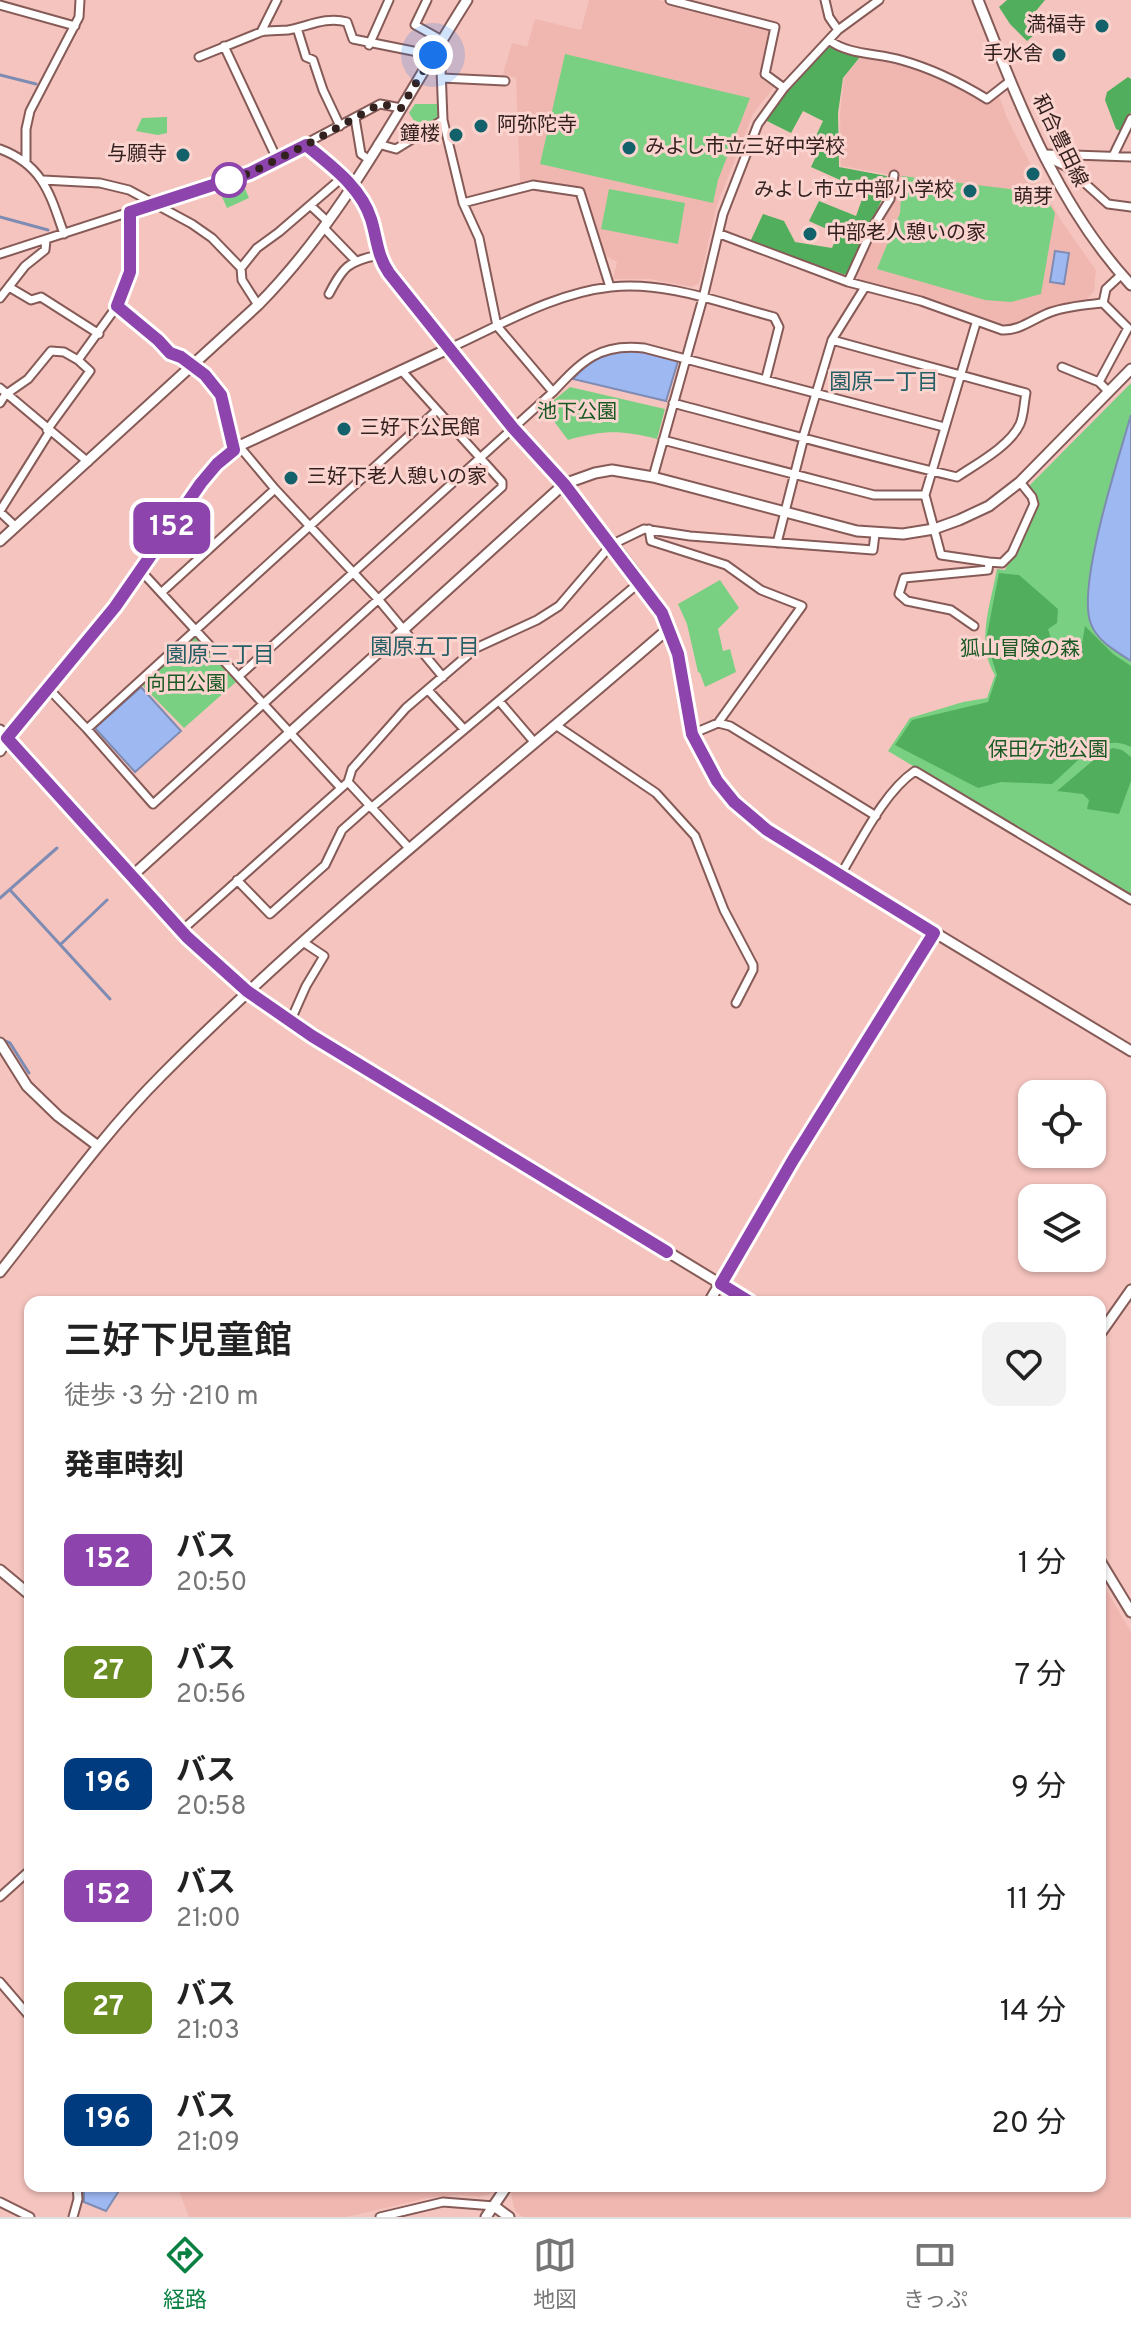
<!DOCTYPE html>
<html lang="ja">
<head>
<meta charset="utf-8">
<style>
  body { margin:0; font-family:Overpass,"Noto Sans JP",sans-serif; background:#f2f2f2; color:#222; height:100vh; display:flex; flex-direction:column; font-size:30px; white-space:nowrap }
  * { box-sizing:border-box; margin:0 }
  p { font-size:26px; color:#767676 }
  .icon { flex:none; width:44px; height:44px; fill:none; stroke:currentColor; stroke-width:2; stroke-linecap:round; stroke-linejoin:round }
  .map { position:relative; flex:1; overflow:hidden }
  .sheet { position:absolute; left:24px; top:1296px; width:1082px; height:896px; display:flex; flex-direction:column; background:#fff; border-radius:16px; box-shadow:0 2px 6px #0004 }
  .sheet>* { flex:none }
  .badge { padding:0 16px; border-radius:12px; font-size:28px; line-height:52px }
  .controls { position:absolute; left:1018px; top:1080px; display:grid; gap:16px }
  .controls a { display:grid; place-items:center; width:88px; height:88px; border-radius:16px; background:#fff; box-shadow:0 2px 6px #0004; font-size:40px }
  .you { position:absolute; width:40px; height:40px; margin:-20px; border:6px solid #fff; border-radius:50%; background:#1a73e8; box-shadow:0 0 0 12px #1a73e833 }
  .map>.badge { position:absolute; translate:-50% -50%; box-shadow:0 0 0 4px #fff }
  h2 { padding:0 40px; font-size:30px; line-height:72px }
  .round { display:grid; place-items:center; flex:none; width:84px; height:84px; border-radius:16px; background:#f2f2f2 }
  .headline { display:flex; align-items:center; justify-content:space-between; height:136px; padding:0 40px }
  h1 { font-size:38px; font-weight:600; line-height:60px }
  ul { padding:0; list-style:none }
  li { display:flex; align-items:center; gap:24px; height:112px; padding:0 40px }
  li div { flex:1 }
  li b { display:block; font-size:30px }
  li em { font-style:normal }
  li .badge { min-width:88px; font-weight:700; text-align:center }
  .menu { display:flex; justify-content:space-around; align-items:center; height:112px; border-top:2px solid #e0e0e0; background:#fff; font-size:22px; color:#767676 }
  .menu a { display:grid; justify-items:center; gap:4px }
  .menu .current { color:#0b8043 }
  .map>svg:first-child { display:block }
</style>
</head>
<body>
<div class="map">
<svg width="1131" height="2217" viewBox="0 0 1131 2217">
  <rect width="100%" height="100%" fill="#f5c4be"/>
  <!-- built -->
  <path fill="#f0b7b0" d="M589,0h69l108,27 5,8 -12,41 15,11 -21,27 -36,91 -18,78 -7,4 -42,-8h-37l4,-17 -14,-8 -20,-66 -50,-6 -13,1 -4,-105 -13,-4 9,-31 15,4 8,-28 46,11z
    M861,57l36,6 22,6 52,23 16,11 11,-10 9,25 35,69 20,35 34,48 -2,21 -10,11 -34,7 -36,17 -17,-1 -80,-30 -60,-15 -1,-6 20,-44 20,-35 2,-19 -57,-10 -1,-52 4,-36z
    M1100,1579l31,53v585h-608l-8,-6 -4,-18 5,-7h584z
    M177,2186h320l-4,7 -13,4 -21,-2 -31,3 -82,19h-157z"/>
  <!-- green -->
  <path fill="#7ad082" d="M565,54l185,44 -32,82 -5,23 -173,-39z
    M415,104h24l-1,17 -18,9 -11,-17z
    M167,117v16l-9,2 -22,-4 6,-13z
    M902,176l140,17 13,20 -14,81 -30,8 -26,-2 -108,-31 23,-56z
    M242,182l7,16 -22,10 -8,-18z
    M609,189l76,14 -7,41 -77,-15z
    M1131,383v514l-243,-146 22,-33 53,-16 24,-4 8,-23c-20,-31 -4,-72 2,-106l8,1 32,-64 -9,-19z
    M570,387l95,22 -8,30c-37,-9 -52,-9 -89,1l-24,-32z
    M720,580l19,28 -21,21 5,22 7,-2 6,23 -31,15 -5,-14 -2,-1 -11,-48 -9,-20z
    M195,637l41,45 -52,46 -42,-43z"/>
  <!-- forest -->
  <path fill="#50ae5c" d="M1007,0h38l-20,24 9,11 -7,6 -17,-17 -11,-17z
    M829,45l9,5 22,7 -17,21 -5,35 1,54 48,9 1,11 -42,88 -96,-33 13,-28 21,7 11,21 37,6 6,-14 -29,-13 10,-20 37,15 9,-25 -54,-24 10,-21 -6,-8 8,-17 -20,-10 -12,22 -26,-13 22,-32z
    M1128,77l3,2v33l-9,20 -6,-3 -11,-29 2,-8z
    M999,573l20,2 39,34 -1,14 -9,6 8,26 25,-5 4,-24 28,28 18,12v81c-32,-16 -56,18 -79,37l-51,-2 -23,6 -83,-43 17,-25 76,-18 9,-27 -11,-35z
    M1113,748l9,2 9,7v24l-12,33 -32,-5 2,-9 -6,-6 -26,-3 46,-39z"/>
  <!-- water -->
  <path fill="#9eb8f2" stroke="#7e8bb3" stroke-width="2" d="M1055,251l14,2 -5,31 -14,-2z
    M625,350l17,2 36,9 -12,40 -93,-22c15,-17 30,-25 52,-29z
    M1131,415v246c-15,-10 -33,-19 -40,-37 -15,-37 28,-167 40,-209z
    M141,687l40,44 -46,41 -40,-44z
    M84,2186h38l-16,25 -22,-9z"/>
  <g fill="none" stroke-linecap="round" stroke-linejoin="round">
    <!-- stream -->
    <path stroke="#7e8bb3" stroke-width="3" d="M0,75l36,9
      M0,217l48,13
      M11,891l99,108
      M0,898l57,-50
      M61,944l46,-44
      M0,1039l10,4 19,30"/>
    <defs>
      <path id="street" d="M277,0l-16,32c9,-2 18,-1 27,-2 19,-3 37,-14 59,-8l6,17 80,16 8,14 2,51 20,83 16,35 18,88 56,66
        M427,0l-12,25 27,15
        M670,0l105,27 -10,47 19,14
        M825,0l4,17 9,13
        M0,5l75,21
        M297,28l9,29 7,3 10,30 17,36
        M829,40c19,15 48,13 72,20 29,8 60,23 86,39l23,-18
        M369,45l20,-45
        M224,46l53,113
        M199,57l62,-25
        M442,78l63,3
        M355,118l6,36 7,5
        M378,144l18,5 47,-29
        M306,145c24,20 53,40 64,71 6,17 6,34 14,50l66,82c51,-23 104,-55 161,-61 55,-6 110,16 163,30l5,10 -13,51
        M0,149c43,16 50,45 64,85
        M1045,154l86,3
        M1043,155l24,12 41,37 23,3
        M1113,156l18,-37
        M26,161v-32l4,-18 49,-94 1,-17
        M43,180l57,3 29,7 63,34 20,14 29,30 16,-20 22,-16 65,-56
        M463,203l70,-18 47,7 30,95
        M311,206l17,16
        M324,228l31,32
        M720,234l128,48 73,19 81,29c18,1 32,-12 49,-18 17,-6 34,-7 52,-9l3,-14 15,-14
        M0,254l250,-81 130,-69 21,4
        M241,268l1,12 16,25
        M848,282l26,-57 16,-26 4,-24
        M9,287l22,13 10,-3 58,37
        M329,294c14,-27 19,-33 50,-39
        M0,298l25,-32 20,-16 1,-10
        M117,306l41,34 12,13 21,10 14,12 16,20 13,55
        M976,323l-51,172 16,60 48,7
        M832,340l33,-53
        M1062,367l37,15 9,9
        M1099,382l29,-54 -25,-25
        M0,388l88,74
        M0,403l5,-8 23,-16 23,-28 13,1 14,8
        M673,403c94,25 189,52 284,74 19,-13 53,-31 63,-53 4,-9 4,-22 6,-31l-194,-53 -29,97v4l-26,102
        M47,430l43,-59 -12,-11 39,-54 13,-34v-60
        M663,440l211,55h51
        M239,446l36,43 103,110 65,78
        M653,477l50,-179 20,-84 35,-90 26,-36 54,-58 41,-30
        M0,511l50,-80
        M0,512l16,15
        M649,529l2,12 75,24 35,25 41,16 -84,117 12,3 146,90
        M142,572l198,215
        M162,592l113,-103
        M974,626l-23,-16 -44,-9 -8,-7 5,-16 84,-8 1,-8 13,1 10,-10 22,-49 -2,-7 -12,-15
        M239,676l314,-284c29,-31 46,-49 91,-44l300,79
        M47,687l40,42 349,-318
        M428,690l36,39
        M500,702l35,41
        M557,726l99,67 39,43 29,74 29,55v5l-17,33
        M87,729l66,75 349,-317v-5l-101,-112
        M692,734l26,-11
        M348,782l62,67
        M371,808l269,-226
        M841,874c20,-33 43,-82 74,-103l216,129
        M237,880l33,34 55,-49 17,-35 27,-24
        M181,931l167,-149 4,-13 54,-61 70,-60 61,-28 22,-14 52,-61 33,-16 46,7 183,14 2,-16
        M290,1022l16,-36 18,-30 -21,-14
        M0,1897l30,-27
        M0,1982l30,35
        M0,2202l30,15
        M73,2217l5,-18 -1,-13
        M380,2217l63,-15 51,4"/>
      <path id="secondary" d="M978,0c40,101 78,204 153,285
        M0,541l258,-236c87,-88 143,-201 209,-305
        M0,730l187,207 41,39 62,46 460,280
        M0,751l27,-41 88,-103 102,-143 22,-18 211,-98c21,27 41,55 64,81 50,58 104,115 145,179 18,28 21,62 26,93 10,64 51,109 103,143l343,207
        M132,876l432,-392 31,-11 17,-3 41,7 204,54 46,3 31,-5 25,-9 30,-14 31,-24 111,-113
        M0,1043l27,43 31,30 40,30
        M0,1272c53,-67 102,-137 162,-197 159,-160 337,-299 506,-446
        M709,1302l84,-142 141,-227
        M1100,1334l31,-44
        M1100,1561l31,51
        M0,1570l30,25
        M494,2206l15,11
        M486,2217l21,-31"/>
    </defs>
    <!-- street casing -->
    <use href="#street" stroke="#865b57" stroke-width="11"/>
    <!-- secondary casing -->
    <use href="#secondary" stroke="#865b57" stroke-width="13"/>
    <!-- street -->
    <use href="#street" stroke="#fff" stroke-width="7"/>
    <!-- secondary -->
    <use href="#secondary" stroke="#fff" stroke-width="9"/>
  </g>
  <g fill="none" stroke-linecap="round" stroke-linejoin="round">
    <defs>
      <path id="line" d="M667,1252l-355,-216 -65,-45 -60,-54 -180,-199 108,-131 86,-124 16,-19 17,-14 -13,-55 -16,-20 -24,-18 -11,-4 -12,-13 -41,-34 13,-34v-60l120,-39 56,-28c25,21 55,42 65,74 6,19 6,37 18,54l124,155 51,56 98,129 16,41 14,80 25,47 17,21 33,28 167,103 -141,227 -72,124 29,18"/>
    </defs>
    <!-- line casing -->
    <use href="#line" stroke="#fff" stroke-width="18"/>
    <!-- line -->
    <use href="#line" stroke="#8e44ad" stroke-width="12"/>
    <!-- walk -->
    <path stroke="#33211f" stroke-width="8" stroke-dasharray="0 14.4" d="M229,180l-5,2 26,-9 56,-28 74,-41 21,4 32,-53"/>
  </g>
  <!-- markers -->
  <g fill="#13616a" stroke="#fcd4cf" stroke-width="3">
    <circle cx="1102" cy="26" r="8"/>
    <circle cx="1059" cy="55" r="8"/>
    <circle cx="481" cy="126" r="8"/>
    <circle cx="456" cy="135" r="8"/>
    <circle cx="629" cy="148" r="8"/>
    <circle cx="183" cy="155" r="8"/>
    <circle cx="1033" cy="174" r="8"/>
    <circle cx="970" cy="191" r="8"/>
    <circle cx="810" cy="234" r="8"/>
    <circle cx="344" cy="429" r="8"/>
    <circle cx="291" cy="478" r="8"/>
  </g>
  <circle fill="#fff" stroke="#8e44ad" stroke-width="4" cx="229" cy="180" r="16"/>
  <g text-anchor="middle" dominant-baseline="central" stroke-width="6" stroke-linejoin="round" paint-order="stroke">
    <!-- poi labels -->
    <g font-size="20" fill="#33211f" stroke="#fcd4cf" text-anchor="end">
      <text x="1086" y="26">満福寺</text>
      <text x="1043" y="55">手水舎</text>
      <text x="497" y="126" text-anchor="start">阿弥陀寺</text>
      <text x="440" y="135">鐘楼</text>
      <text x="645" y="148" text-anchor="start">みよし市立三好中学校</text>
      <text x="167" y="155">与願寺</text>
      <text x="954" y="191">みよし市立中部小学校</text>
      <text x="1033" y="198" text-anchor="middle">萌芽</text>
      <text x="826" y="234" text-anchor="start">中部老人憩いの家</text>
      <text x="360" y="429" text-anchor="start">三好下公民館</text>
      <text x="307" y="478" text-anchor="start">三好下老人憩いの家</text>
    </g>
    <!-- street labels -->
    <g font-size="20" fill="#33211f" stroke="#fcd4cf">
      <text transform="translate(1059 141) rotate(64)">和合豊田線</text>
    </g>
    <!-- park labels -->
    <g font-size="20" fill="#195a24" stroke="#fcd4cf">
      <text x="577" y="413">池下公園</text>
      <text x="1020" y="650">狐山冒険の森</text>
      <text x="186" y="685">向田公園</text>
      <text x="1048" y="751">保田ケ池公園</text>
    </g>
    <!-- neighbourhood labels -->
    <g font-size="22" fill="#265f66" stroke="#fcd4cf">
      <text x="884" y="383">園原一丁目</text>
      <text x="425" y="648">園原五丁目</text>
      <text x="220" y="656">園原三丁目</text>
    </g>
  </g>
</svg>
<div class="controls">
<a><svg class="icon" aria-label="locate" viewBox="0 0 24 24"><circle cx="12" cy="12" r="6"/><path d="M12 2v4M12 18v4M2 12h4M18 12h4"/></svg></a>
<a><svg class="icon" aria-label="layers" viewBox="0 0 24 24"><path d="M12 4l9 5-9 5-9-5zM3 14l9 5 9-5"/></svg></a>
</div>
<div class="you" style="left:433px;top:55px"></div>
<b class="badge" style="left:172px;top:528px;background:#8e44ad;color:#fff">152</b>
<section class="sheet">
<div class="headline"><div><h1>三好下児童館</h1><p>徒歩 · 3 分 · 210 m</p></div><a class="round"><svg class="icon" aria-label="heart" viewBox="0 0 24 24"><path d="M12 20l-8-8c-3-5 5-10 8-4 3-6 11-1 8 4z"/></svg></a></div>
<h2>発車時刻</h2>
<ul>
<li><span class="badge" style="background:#8e44ad;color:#fff">152</span><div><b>バス</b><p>20:50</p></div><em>1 分</em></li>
<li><span class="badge" style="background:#6b8e23;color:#fff">27</span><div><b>バス</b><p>20:56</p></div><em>7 分</em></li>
<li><span class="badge" style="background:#003b80;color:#fff">196</span><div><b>バス</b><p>20:58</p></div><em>9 分</em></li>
<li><span class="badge" style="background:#8e44ad;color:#fff">152</span><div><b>バス</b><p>21:00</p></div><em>11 分</em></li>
<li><span class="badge" style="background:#6b8e23;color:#fff">27</span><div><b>バス</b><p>21:03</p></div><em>14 分</em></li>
<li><span class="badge" style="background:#003b80;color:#fff">196</span><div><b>バス</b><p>21:09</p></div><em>20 分</em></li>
</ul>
</section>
</div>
<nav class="menu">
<a class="current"><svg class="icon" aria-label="directions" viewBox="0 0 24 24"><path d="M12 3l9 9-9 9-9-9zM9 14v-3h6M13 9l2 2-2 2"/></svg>経路</a>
<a><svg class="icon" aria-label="map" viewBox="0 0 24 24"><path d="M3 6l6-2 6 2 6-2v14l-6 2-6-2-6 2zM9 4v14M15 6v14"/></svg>地図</a>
<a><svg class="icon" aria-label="tickets" viewBox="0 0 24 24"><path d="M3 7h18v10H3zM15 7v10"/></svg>きっぷ</a>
</nav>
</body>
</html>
